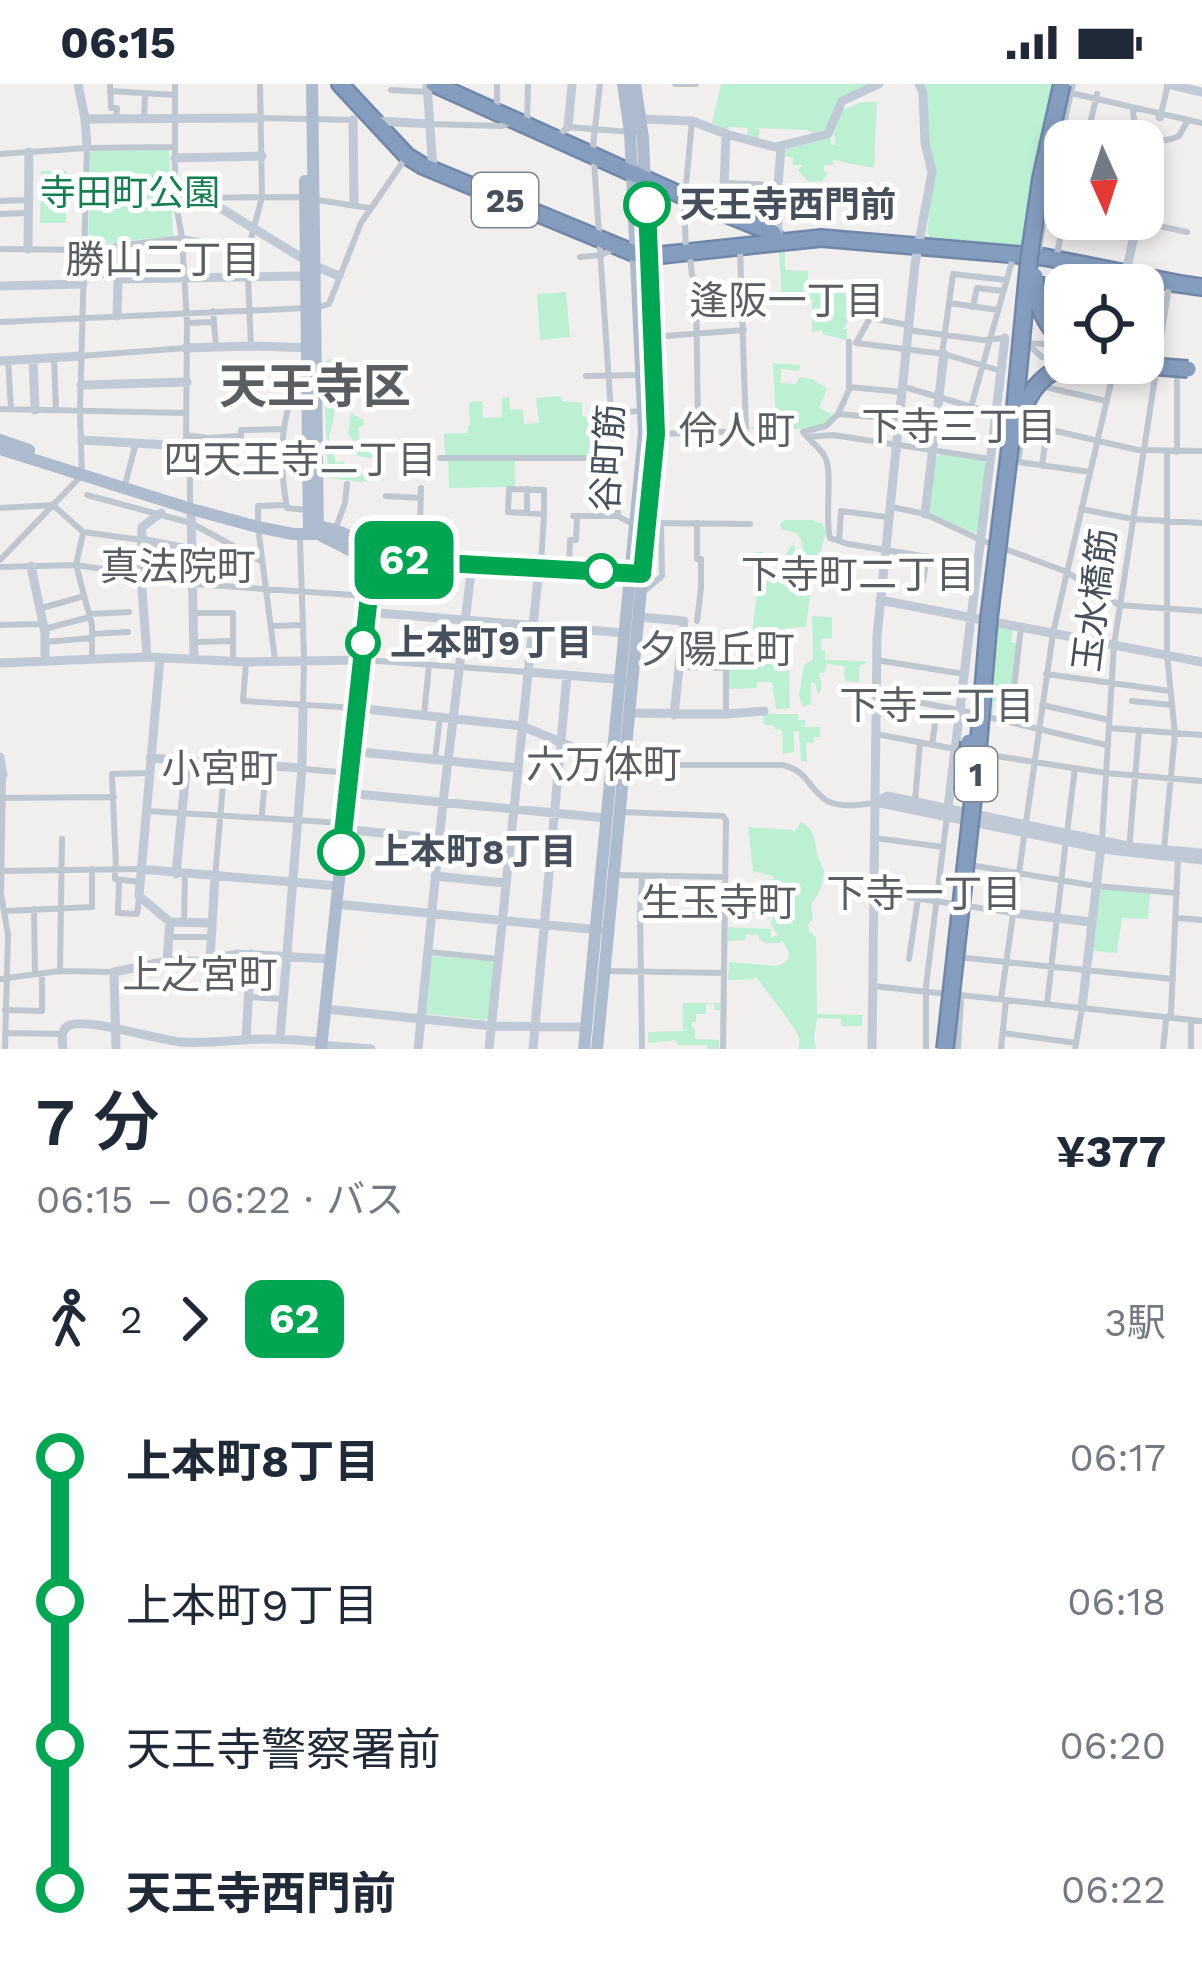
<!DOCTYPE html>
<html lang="ja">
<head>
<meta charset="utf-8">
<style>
  body { margin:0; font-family:"Work Sans","Noto Sans JP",sans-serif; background:#f6f6f7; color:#1f2937; height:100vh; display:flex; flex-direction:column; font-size:45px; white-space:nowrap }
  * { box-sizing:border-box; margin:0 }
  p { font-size:39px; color:#747a83 }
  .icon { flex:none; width:66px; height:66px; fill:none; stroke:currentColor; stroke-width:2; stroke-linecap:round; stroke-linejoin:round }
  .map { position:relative; height:965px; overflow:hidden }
  .side { display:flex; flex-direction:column; background:#fff; flex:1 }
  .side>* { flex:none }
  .badge { padding:0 24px; border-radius:18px; font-size:42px; line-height:78px }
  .needle { width:78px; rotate:177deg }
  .tools { position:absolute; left:1044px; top:36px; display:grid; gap:24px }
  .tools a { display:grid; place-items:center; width:120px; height:120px; border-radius:24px; background:#fff; box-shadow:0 6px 18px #0003; font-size:60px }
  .map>.badge { position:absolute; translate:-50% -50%; box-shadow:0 0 0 6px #fff }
  .legs { display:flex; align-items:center; gap:18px; height:132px; padding:0 36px; font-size:39px }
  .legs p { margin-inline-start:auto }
  .head { display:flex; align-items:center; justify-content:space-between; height:204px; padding:0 36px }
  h1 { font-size:66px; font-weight:600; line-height:90px }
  ul { padding:0 36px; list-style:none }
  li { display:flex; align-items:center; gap:42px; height:144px; font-size:45px }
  li i { display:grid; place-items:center; width:18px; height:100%; margin:0 15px; background:currentColor }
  li i::after { content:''; width:30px; height:30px; margin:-15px; border:9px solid; border-radius:50%; background:#fff }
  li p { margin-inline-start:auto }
  li:first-child i { background:linear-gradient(#0000 50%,currentColor 0) }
  li:last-child i { background:linear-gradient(currentColor 50%,#0000 0) }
  .status { display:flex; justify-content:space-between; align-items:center; height:84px; padding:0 60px; background:#fff; direction:ltr }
  .status svg { height:33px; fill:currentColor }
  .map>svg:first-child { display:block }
</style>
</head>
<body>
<div class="status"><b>06:15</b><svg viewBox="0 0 49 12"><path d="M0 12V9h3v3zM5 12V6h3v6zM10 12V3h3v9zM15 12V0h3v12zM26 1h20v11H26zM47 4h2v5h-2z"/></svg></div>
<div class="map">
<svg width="1202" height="965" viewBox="0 0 1202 965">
  <rect width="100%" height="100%" fill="#f1eeee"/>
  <!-- green -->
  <path fill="#bbf0d3" d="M721,0h152l-30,13 -17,35 -14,5 -1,-6 -6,-1 -50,-2 5,2 -2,8 -11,-3 1,-7 -19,-1 -1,4 -16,-8z
    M923,0h134l-31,162 -96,-8 -3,-6 7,-60 -7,-29z
    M861,18h16l-3,66 -41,-8v5h-9v5l4,3 -6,8 -13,1 -11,-12 4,-5h-9v-7l-8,-2 1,-7 44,-12 2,8 4,-1 -2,-10 7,-23z
    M169,66l4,86 -83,9 -2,-3 2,-89 2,-2z
    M41,87h26l-1,52h-26z
    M779,166h6v20l23,1v14l3,7 33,-2c4,14 9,26 -1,39h4v11l-25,-6v-4l-10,2v-33l-30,2z
    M566,208l4,45 -30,3 -3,-46z
    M332,274l3,5 -7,17 9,24 -8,33 7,26 9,-2 -4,7 2,5 39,2c2,-19 -10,-16 -24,-19 -4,-9 -2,-14 -10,-22l3,-21 12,7 1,5 -6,3 3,20 23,13 2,8 -2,11 -22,2 -34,-4 -4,-106 1,-10z
    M773,279l27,2 -1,6 -18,-2v14l15,1 3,-7 13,2 15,10 -8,19 16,8c-20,20 -60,11 -87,13l28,-12z
    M561,312l1,5 20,2v13l6,1 3,39 -146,-1 -1,-21 24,-1v-7l2,-1 -1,-23 13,-1 1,17 19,-1v-19l7,-1 1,13 13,-1 1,15 15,-1 -3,-25z
    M941,370l42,6 3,4 -8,66 -3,3 -45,-19 5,-56z
    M448,376h67v27l-66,1z
    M784,436h28l10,4 4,8 -15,56 -5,39 -20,1 -5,36 8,1 1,43 -14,1 -4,-27h-15v6l-28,1v-20l29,-1v-32l-6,-2 7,-59 3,-1 -5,-4 -4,-14 2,-4h7v16l15,1 14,-23 4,-1v13l4,1 4,-8 -2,-12 -5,-6 -15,-4 -1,-5z
    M812,532l20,1v21l-11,1v11l4,1v9l41,1v3l-6,1 -1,17 -14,-1 -1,-15 -17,-2 -3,9h-5l3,15 -4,7 -3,-12 -4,-1v22l-8,3 -4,-11 5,-31 9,-6z
    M993,542l20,4 -2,12 6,1 -8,74 -4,1 -5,-1 2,-14 -8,-2 -2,14 -7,-1z
    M763,630h35v6h7v7h15v10h-6v6h-8l1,19 -6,-1 -2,-30h-5v21l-11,2 -1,-24 -7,-1 -1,-4h-10z
    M801,738c16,8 12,17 17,34 2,8 6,12 6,20 -1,10 -7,21 -13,28l2,14 -5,7 1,6 7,6 1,77 45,1v11h-21v-7l-24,-1 -3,19 2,12h-17c0,-4 1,-7 0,-11 -1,-7 -38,-55 -44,-62l-1,3 -26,1 1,-18 48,4 11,-5 1,-9 -7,-12 -2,3h-14l-7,-4v-4l-13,-1 -1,6 -17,1v-14l42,2 1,8 7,-1 -7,-12 2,-9 6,-2 -1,-5h-7l-1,11h-11l-1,-6h-9v3l-20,-4 3,-13h34l-5,-19 13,-1 -1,-3 -20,-5 -5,-44 45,3 1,3z
    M1102,805l48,5 -2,25 -26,-1 -5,35 -24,-2 7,-60z
    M432,872l60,5 2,3 -6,54 -3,2 -58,-6 -2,-2 5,-55z
    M683,919h37v7h-5l-1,-6h-8v10h-10v8h-4v5l3,2v10l24,1v9h-11l-1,-4h-30l-1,-5 -28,3v-11l35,-1z"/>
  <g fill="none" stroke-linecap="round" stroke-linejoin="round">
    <defs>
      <path id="highway" d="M340,0l67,72 16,10 213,88 25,1 160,-17 223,19 137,27
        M434,0l258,116 81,33 5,9
        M1173,199l29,4"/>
    </defs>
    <!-- highway casing -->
    <use href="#highway" stroke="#7087aa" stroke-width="20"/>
    <!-- street -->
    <path stroke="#bec7d0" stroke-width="6" d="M110,0l1,24h6l-1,11
      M175,0v114l7,40 5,85 -1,123 4,19v40
      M497,0v26
      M600,0l-7,62 25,370 16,9
      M675,0h21
      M391,6l36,2
      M110,7l65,4
      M1071,9l131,30
      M1133,25c0,27 22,38 46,27l9,-16
      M1161,30l7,-30
      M261,34l93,2
      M144,36l1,-26
      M527,38l1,-38
      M430,40l72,2 10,-4
      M558,52l10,-9 62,5
      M1086,57l11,-47
      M0,70l87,-6 88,-1
      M725,99l53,2
      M175,114l124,-1 70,11
      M0,117l29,-1
      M1047,117l18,3
      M0,130l28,-1
      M1126,135l61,13
      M0,165l84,1 98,-12 47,9 18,7
      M686,165l-2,-42 8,-86
      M1036,172l3,-6 10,-62 24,-104
      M580,173l21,-2 14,-7
      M690,173l2,18 4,5 2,152
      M1056,175l6,-30 8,-10
      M83,191h34
      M1039,217l26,5
      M949,219l49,7
      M973,223l4,-19 26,3
      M316,224l13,-4 32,-81 44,-64
      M213,227l3,36
      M0,238l306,-14
      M188,239l26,-1
      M908,241l-38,-7 -14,25 88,11 57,17
      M908,246l75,10 22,-2
      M652,253l92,-7
      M1026,259l16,14 23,5
      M1026,259l35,2
      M251,262l-4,-92 15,-57 -2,-113
      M942,270l11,-80 53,6
      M81,272l104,-8
      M1143,272l20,4
      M54,274l2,52
      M8,276l3,49
      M1080,280l29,3
      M1177,288v80
      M303,290c-25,40 -24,89 -16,134l21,2
      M586,292l57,-1
      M901,302l146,43 91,21 64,1
      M1041,302l65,15
      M850,303l51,5
      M971,323l43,-153
      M0,325l186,4
      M591,330l52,-3
      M838,330l11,-24v-48
      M898,335l-60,-5 -12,12 -23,6c6,8 16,15 21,23 10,16 0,59 6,83l18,6 130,21
      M1025,335l-7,43 72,10
      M659,350l87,-3 -6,-182
      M186,351l21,3 34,-2v-6l41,-1
      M807,353l26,-2 157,24
      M440,374h175
      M1042,382l5,-37
      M126,397l10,-38
      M527,405v23
      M87,411l104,28 70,38
      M386,412l35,2
      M892,423l33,7 56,26 86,32 52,33 83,6
      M0,424l53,-3 30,27 59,8
      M1081,425l52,10 69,4
      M573,432h45
      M258,436v-14l28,-1
      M650,439l100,1
      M337,441l8,-22 2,-19
      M258,443l17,133
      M83,449l-7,32 16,60v34
      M300,456l4,116 -1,51
      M839,457l2,-30 46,6
      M362,459l9,-25
      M0,476l82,-85 -2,-64 7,-263
      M419,477l2,-73
      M541,481l3,-51 -36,-2 1,-23 35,1v24
      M569,482l1,-26h6l1,-24
      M0,483l76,-2 64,10
      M923,497l4,-25
      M193,500l174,12
      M641,510l21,-18 -1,-53
      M42,524l42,-12
      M194,529h39v48
      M90,530l39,-2
      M697,537l4,-33v-29h-4v-36
      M0,541l43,-1
      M271,542l32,-1
      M44,545l46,-12
      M92,550l36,-2
      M45,558l47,-4
      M195,558l38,-1
      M364,576l164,12
      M876,576l88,14
      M246,578l-3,39 113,7
      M679,583l47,1v46
      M1046,590l124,17
      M875,610l84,16 147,35
      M1132,617l40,4
      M1042,621l67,15
      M424,631l5,-50
      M1010,638l11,-95
      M1110,644l92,7
      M876,650l79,15
      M932,661l3,-22
      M983,670l123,19 96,8
      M435,675l5,-42
      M624,678l36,3h123c25,7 23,19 40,33 13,11 36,7 52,5
      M304,685l44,4
      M3,692l-2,118 7,41 -3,114
      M0,714l114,-1
      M915,717l5,-58
      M146,727l197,12
      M620,728l103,4 3,4 -3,229
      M262,731l4,-50
      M1067,749l8,-65
      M875,754l68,9
      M1102,756l12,-195 55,-359
      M1164,765l11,-115 -8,-79v-203
      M1129,766l10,-120
      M970,781l126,21 81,7
      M115,784v11l25,3
      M116,784l-4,-94 37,-1
      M0,787l140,-2
      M615,791l110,2
      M215,793l10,-115
      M119,797l-1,32 19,1 2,-16
      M875,808l138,21
      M34,825l1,63
      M5,827l87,-4v-38
      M1176,834l26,2
      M184,839l1,-48
      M169,853h42
      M430,868l68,7
      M957,873l216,22
      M909,875l9,-61
      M60,887l2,-132
      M607,887l116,2
      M0,895l60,-8 54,1
      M873,902l74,8
      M955,904l6,12 -3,49
      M960,911l242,26
      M248,913l34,2
      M1001,915l52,-366 62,-268
      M1047,920l19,-164
      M5,926l37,1v-38
      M1191,936v29
      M6,949l56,1
      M1003,949l73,10
      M642,965l-2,-137 2,-35
      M926,965v-63l21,-170
      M1001,965l5,-49
      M1075,965l7,-41
      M1163,965l3,-28 5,-8 7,-155"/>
    <!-- secondary -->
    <path stroke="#c0cad7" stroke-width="9" d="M78,0l7,35 2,29
      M427,0l6,87
      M1168,0l34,8
      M1160,33l1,-3
      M85,35l176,-1
      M641,35l51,2 34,13 49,13 53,-13 14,-33 37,-17
      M353,36l1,84
      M376,37l54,3
      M568,43l4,-43
      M175,74l87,-2
      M1143,112l13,-59
      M204,114l111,68 24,10
      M723,128l3,-78
      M778,153v-52l3,-38
      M28,165l1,-97
      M1126,188l12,-53
      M117,195l189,-3
      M0,202l83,-2
      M117,232l2,-70
      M185,264l66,-2 61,2
      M33,275l2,51
      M0,277l81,-5
      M81,301l106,-3
      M82,356l104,6
      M191,425l3,150
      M925,430l19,-160
      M142,456l50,10
      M31,482l14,67v28
      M141,491l52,-2
      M880,516l322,62
      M366,528l258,21
      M638,533l46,4 -10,94
      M147,573l-6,-82 1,-48 19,-14
      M160,574l-21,238 31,26 -3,39
      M0,579l147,-6 99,5 115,-2
      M528,588l98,8
      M356,624l166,18 79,33 18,2
      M628,629l98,1 38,-3
      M351,667l166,17
      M0,673l3,18
      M150,674l152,10
      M346,709l260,25
      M875,719l12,-7 246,51 69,6
      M880,719l229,47 93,10
      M947,732l58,-478
      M343,745l166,17
      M140,785l198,17
      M176,790l11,-114
      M435,792l70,7
      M336,820l263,26
      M1013,829l78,9
      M170,838l42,1
      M210,875l5,-82
      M1082,924l19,-162
      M325,925l166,17 95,1
      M280,955l22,-271 1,-61
      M246,956l5,-86
      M321,961l50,4
      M63,965c-1,-9 -3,-20 7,-24 20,-7 86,15 111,17 28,2 57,-3 84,-3 19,0 38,1 57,3
      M116,965l-2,-77 53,-11h31l40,-7 92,5
      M418,965l25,-247 29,-238
      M489,965l50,-481
      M533,965l34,-374
      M872,965l5,-413 38,-372 17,-92 -7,-29 -2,-50 -4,-9"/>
    <!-- primary -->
    <path stroke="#adbbce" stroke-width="12" d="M312,0l6,450
      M305,97l4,352
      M0,356l29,10
      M0,365l191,60 67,18 35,7h25l47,24 270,15
      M314,442c21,2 51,13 59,33
      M321,965l52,-490
      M584,965l60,-616 -14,-301 -7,-48
      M597,965l59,-615 -13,-296 -8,-54"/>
    <!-- highway -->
    <use href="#highway" stroke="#849cbe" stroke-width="15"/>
    <defs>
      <path id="highway-bridge" d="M1035,192c0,28 9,49 30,67
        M1112,279l76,6
        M1020,335c9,-30 25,-49 56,-56
        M963,708l6,-50
        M945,965l32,-286 12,-145 26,-211 14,-148 12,-81 21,-94"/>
    </defs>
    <!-- highway-bridge casing -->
    <use href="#highway-bridge" stroke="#7087aa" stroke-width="20" stroke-linecap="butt"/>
    <!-- highway-bridge -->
    <use href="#highway-bridge" stroke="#849cbe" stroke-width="15"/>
  </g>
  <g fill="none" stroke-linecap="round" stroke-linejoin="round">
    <defs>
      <path id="line-1" d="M341,768l32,-293 269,15 14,-140 -9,-229"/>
    </defs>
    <!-- line-1 casing -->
    <use href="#line-1" stroke="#fff" stroke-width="27"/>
    <!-- line-1 -->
    <use href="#line-1" stroke="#00a651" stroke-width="18"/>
  </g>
  <!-- markers -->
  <g fill="#fff" stroke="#00a651" stroke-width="6">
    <circle cx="647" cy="121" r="21"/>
    <circle cx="601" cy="487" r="15"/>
    <circle cx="363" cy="559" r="15"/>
    <circle cx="341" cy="768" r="21"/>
  </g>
  <g text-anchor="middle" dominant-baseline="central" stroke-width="10" stroke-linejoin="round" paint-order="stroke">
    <!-- shield labels -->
    <g fill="#fff" stroke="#7e848d" stroke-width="3">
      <rect x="472" y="89" width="66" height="54" rx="9"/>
      <rect x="955" y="663" width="42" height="54" rx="9"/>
    </g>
    <g font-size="33" font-weight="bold" fill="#46505c">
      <text x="505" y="116">25</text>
      <text x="976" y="690">1</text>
    </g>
    <!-- park labels -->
    <g font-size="36" fill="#157f51" stroke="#fff">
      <text x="130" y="109">寺田町公園</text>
    </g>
    <!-- stop labels -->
    <g font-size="36" font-weight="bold" fill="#46505c" stroke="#fff" text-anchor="start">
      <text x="680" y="121">天王寺西門前</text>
      <text x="390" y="559">上本町9丁目</text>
      <text x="374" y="768">上本町8丁目</text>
    </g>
    <!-- street labels -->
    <g font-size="36" fill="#46505c" stroke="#fff">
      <text transform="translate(608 374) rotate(-87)">谷町筋</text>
      <text transform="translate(1095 516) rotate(-83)">玉水橋筋</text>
    </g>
    <!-- neighbourhood labels -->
    <g font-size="39" fill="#5a5e63" stroke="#fff">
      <text x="163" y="175">勝山二丁目</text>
      <text x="787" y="216">逢阪一丁目</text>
      <text x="959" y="342">下寺三丁目</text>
      <text x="737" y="346">伶人町</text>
      <text x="300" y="375">四天王寺二丁目</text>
      <text x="178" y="482">真法院町</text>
      <text x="858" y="490">下寺町二丁目</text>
      <text x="717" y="565">夕陽丘町</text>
      <text x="937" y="621">下寺二丁目</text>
      <text x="604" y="680">六万体町</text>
      <text x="220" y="684">小宮町</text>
      <text x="924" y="809">下寺一丁目</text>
      <text x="719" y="818">生玉寺町</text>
      <text x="200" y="890">上之宮町</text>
    </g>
    <!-- district labels -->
    <g font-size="48" font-weight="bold" fill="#5a5e63" stroke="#fff">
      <text x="315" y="302">天王寺区</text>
    </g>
  </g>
</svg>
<div class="tools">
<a><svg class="needle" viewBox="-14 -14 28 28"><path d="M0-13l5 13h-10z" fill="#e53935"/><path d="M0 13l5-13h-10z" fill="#747a83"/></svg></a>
<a><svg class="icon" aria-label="locate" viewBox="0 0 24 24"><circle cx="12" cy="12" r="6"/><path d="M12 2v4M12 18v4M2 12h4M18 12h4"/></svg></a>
</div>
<b class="badge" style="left:404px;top:476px;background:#00a651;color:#fff">62</b>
</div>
<section class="side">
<div class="head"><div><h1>7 分</h1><p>06:15 – 06:22 · バス</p></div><b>¥377</b></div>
<div class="legs"><svg class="icon" aria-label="walk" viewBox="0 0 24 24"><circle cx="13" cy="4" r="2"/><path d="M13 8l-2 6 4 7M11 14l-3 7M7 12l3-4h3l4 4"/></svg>2<svg class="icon" aria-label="forward" viewBox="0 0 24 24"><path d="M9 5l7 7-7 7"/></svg><b class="badge" style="background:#00a651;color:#fff">62</b><p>3駅</p></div>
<ul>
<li><i style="color:#00a651"></i><b>上本町8丁目</b><p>06:17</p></li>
<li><i style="color:#00a651"></i><span>上本町9丁目</span><p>06:18</p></li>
<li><i style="color:#00a651"></i><span>天王寺警察署前</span><p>06:20</p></li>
<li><i style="color:#00a651"></i><b>天王寺西門前</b><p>06:22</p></li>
</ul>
</section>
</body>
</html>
